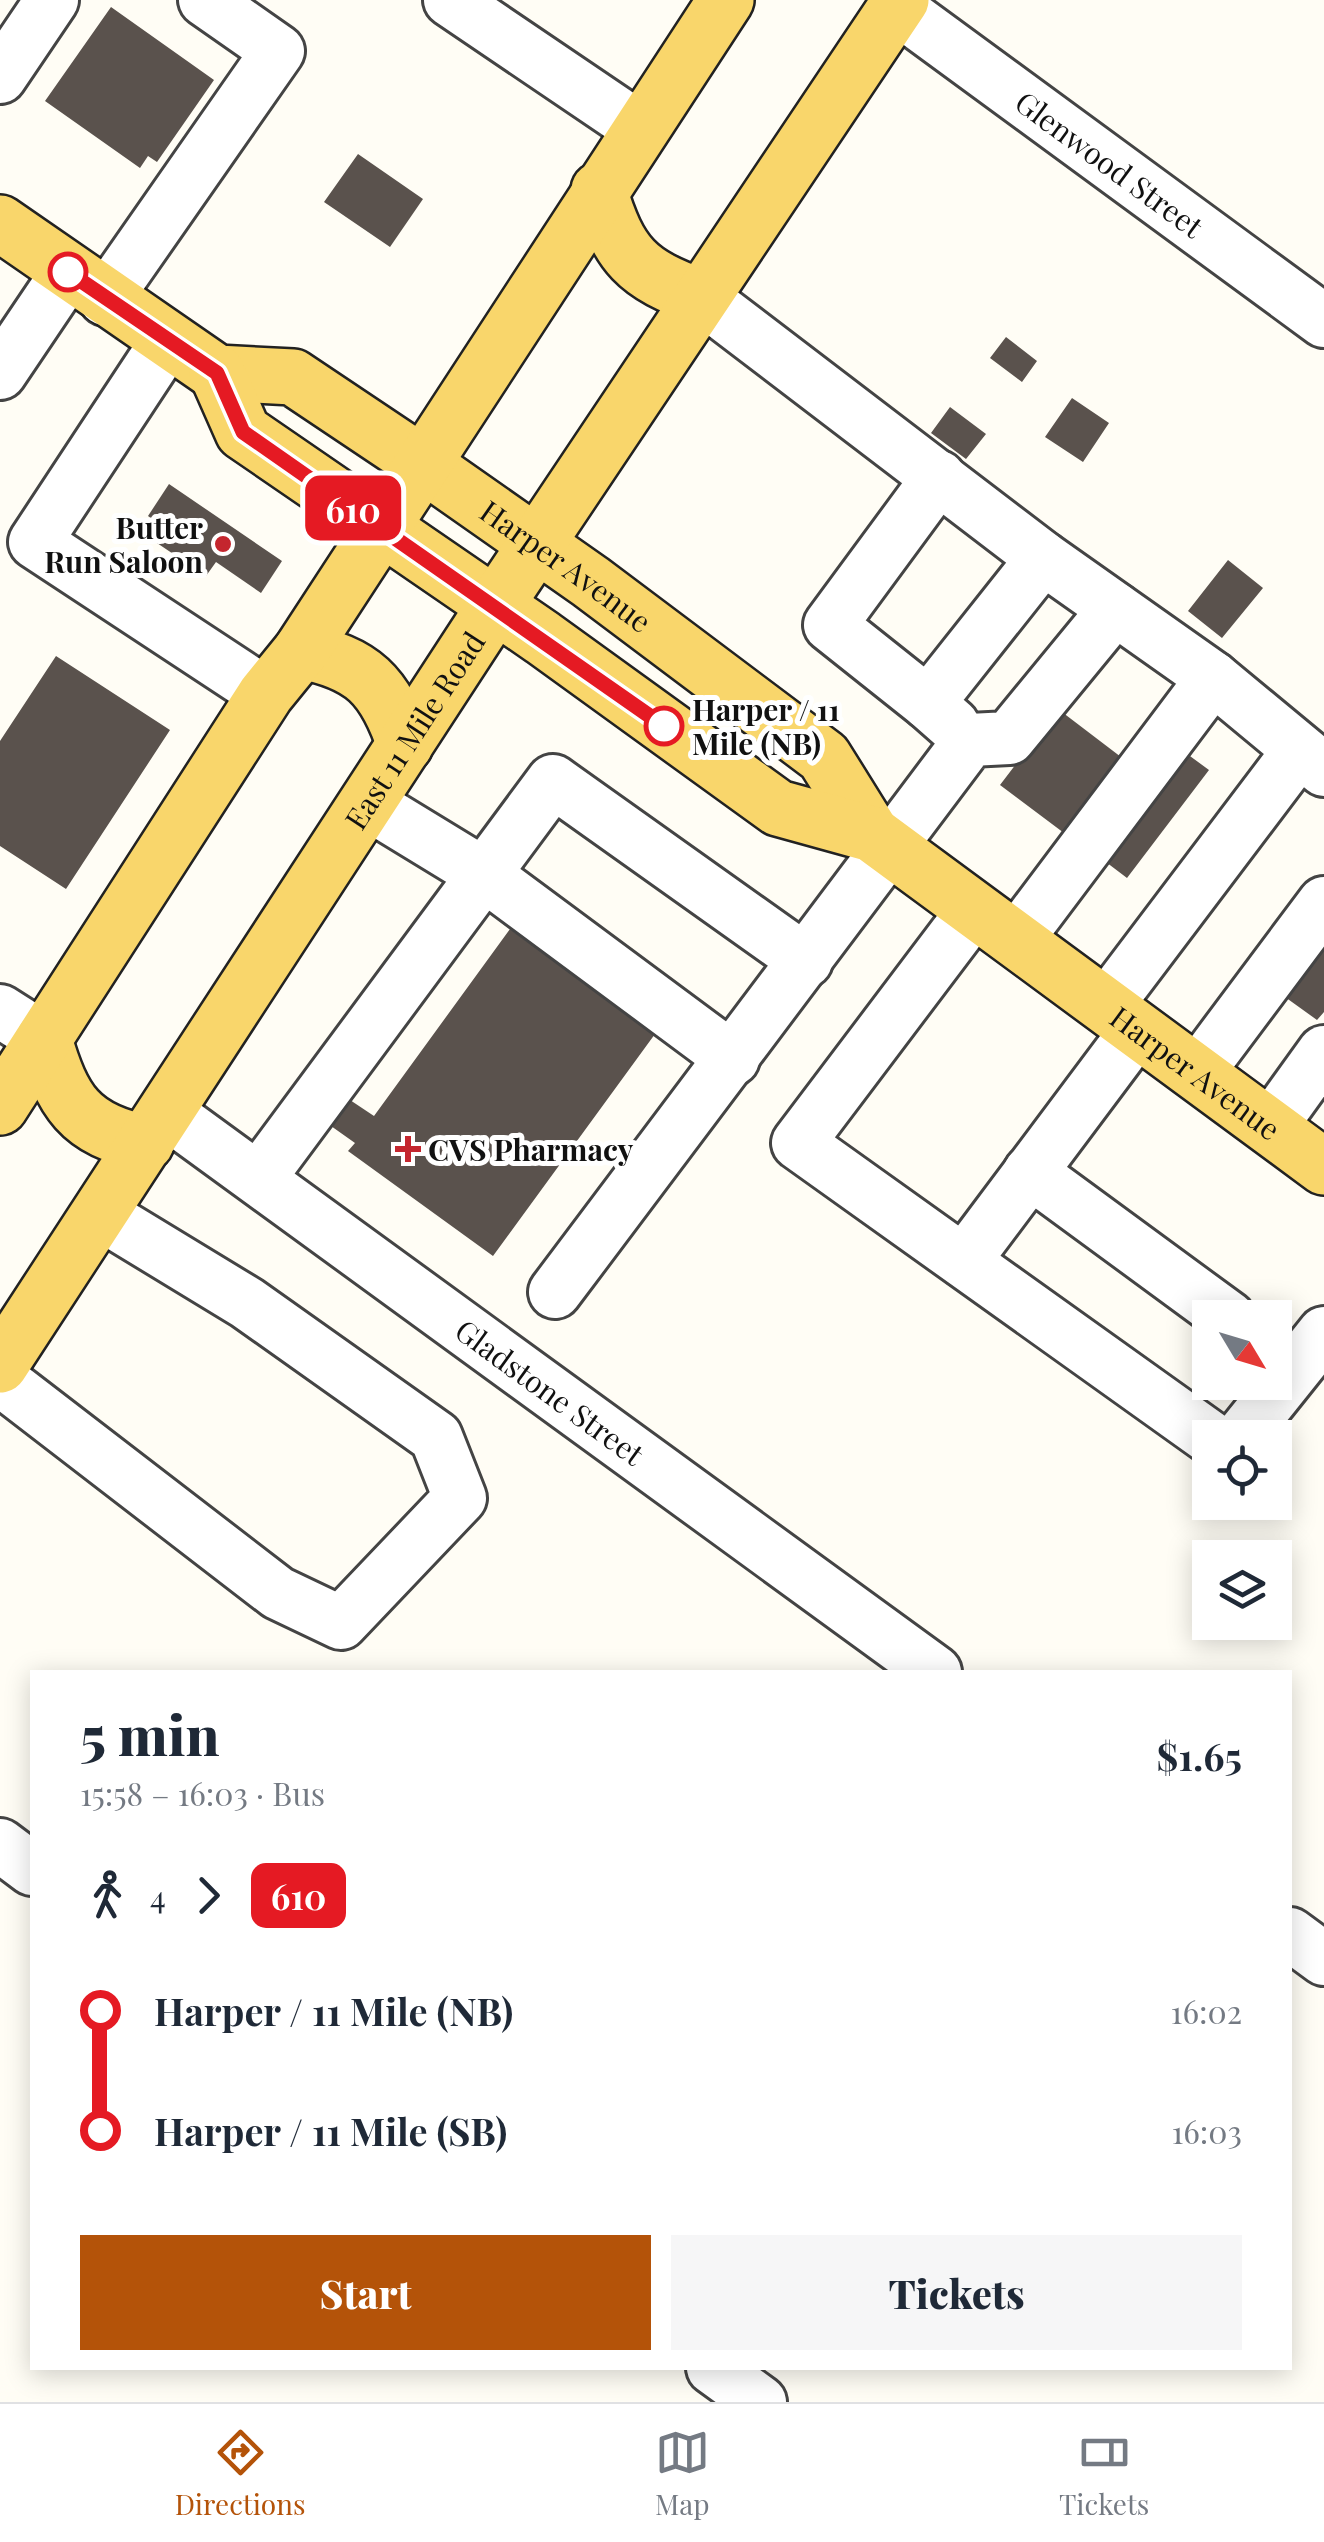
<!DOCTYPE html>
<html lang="en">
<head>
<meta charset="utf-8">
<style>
  body { margin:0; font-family:"Playfair Display",serif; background:#f6f6f7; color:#1f2937; height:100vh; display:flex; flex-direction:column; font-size:38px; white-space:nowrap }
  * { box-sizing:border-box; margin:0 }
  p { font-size:32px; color:#747a83 }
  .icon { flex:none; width:55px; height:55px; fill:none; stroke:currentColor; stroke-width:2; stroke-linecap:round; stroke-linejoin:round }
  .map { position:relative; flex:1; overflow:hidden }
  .sheet { position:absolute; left:30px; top:1670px; width:1262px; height:700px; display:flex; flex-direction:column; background:#fff; border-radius:0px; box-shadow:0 5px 25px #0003 }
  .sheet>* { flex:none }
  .badge { padding:0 20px; border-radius:15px; font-size:35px; line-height:65px }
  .needle { width:65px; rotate:128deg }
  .fabs { position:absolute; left:1192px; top:1300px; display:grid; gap:20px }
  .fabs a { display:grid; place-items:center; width:100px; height:100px; border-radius:0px; background:#fff; box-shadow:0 5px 25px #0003; font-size:50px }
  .map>.badge { position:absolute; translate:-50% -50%; box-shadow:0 0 0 5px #fff }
  .legs { display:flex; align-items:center; gap:15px; height:110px; padding:0 50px; font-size:32px }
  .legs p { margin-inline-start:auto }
  .summary { display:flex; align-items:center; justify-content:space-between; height:170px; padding:0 50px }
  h1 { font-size:55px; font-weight:800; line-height:75px }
  .cta { display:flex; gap:20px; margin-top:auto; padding:20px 50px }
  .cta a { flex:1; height:115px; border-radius:0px; background:#b45309; color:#fff; font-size:40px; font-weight:800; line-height:115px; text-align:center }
  .cta a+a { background:#f6f6f7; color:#1f2937 }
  ul { padding:0 50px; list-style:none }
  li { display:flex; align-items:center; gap:35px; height:120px; font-size:38px }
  li i { display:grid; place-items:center; width:15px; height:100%; margin:0 12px; background:currentColor }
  li i::after { content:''; width:25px; height:25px; margin:-12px; border:8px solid; border-radius:50%; background:#fff }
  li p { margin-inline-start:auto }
  li:first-child i { background:linear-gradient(#0000 50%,currentColor 0) }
  li:last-child i { background:linear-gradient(currentColor 50%,#0000 0) }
  .menu { display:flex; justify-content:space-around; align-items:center; height:140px; border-top:2px solid #e0e1e3; background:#fff; font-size:28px; color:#747a83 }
  .menu a { display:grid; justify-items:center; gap:5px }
  .menu .selected { color:#b45309 }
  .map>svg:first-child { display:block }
</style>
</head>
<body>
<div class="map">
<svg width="1324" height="2402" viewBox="0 0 1324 2402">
  <rect width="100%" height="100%" fill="#fffdf5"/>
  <!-- building -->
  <path fill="#5a524d" d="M111,7l103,73 -57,82 -9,-6 -8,12 -95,-67z
    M358,154l65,45 -33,48 -66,-45z
    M1006,337l31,24 -15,21 -32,-24z
    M1072,398l37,25 -26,39 -38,-25z
    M950,407l36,27 -20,25 -35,-26z
    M169,484l113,77 -21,32 -45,-31 -10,14 -52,-35 9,-14 -15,-11z
    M1228,560l35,28 -41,50 -34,-27z
    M56,656l114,74 -104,159 -66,-43v-105z
    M1058,709l63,48 -57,76 -64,-48z
    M1179,748l30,22 -82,108 -29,-22z
    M510,929l145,105 -162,222 -145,-105 7,-8 -24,-17 19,-26 24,16z
    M1324,945v67l-7,8 -32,-23z"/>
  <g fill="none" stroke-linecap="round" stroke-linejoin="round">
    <defs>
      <g id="minor">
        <path d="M450,0l189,128"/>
        <path id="s1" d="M896,7l428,314"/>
        <path d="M0,77l52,-77"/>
        <path d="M701,297l342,261 170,120 111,92"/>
        <path d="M105,299l173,-248 -73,-51"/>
        <path d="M168,340l-133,202 231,152"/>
        <path d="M0,373l68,-101"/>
        <path d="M928,703l-98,-78 109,-148"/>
        <path d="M953,725l-25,-22 115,-145"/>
        <path d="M367,803l118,72 248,184"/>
        <path d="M974,910l-176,233 413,295"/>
        <path d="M1016,940l197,-262"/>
        <path d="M1106,1006l192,-254"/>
        <path d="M0,1011l44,28"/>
        <path d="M1197,1073l127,-170"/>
        <path id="s2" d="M166,1112l769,560"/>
        <path d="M1270,1127l54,-75"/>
        <path d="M1030,1172l199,146"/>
        <path d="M259,1178l294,-397 253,180"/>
        <path d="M964,1261l173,-231"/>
        <path d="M555,1292l415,-552 39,-2 106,-129"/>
        <path d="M0,1379l278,214 63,30 119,-125 -24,-61 -189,-134 -148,-90"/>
        <path d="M1240,1438l84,-105"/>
        <path d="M0,1845l32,24"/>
        <path d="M1290,1934l34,25"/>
        <path d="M713,2368l47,34"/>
      </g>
      <g id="major">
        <path d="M599,190c20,66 37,84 102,107"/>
        <path id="s3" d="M0,223l217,150 76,4 127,85 171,120 233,175 48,77"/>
        <path id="s4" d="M217,373l26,59 300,206 235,170 94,26 452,333"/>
        <path d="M301,651c62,12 84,34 104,94"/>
        <path d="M44,1039c18,62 35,91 102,104"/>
        <path d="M0,1107l266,-413 35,-43 425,-651"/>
        <path id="s5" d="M0,1365l495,-759 406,-606"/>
      </g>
    </defs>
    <!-- minor casing -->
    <use href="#minor" stroke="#444" stroke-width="58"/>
    <!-- major casing -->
    <use href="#major" stroke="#222" stroke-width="60"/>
    <!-- minor -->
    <use href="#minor" stroke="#fff" stroke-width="52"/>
    <!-- major -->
    <use href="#major" stroke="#f9d66b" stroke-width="55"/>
  </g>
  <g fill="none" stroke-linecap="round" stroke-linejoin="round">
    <defs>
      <path id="line-1" d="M68,272l149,101 26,59 421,294"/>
    </defs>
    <!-- line-1 casing -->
    <use href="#line-1" stroke="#fff" stroke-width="22"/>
    <!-- line-1 -->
    <use href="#line-1" stroke="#e51a23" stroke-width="15"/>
  </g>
  <!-- markers -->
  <g fill="#fff" stroke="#e51a23" stroke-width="5">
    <circle cx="68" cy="272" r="18"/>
    <circle cx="664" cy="726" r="18"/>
  </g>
  <g fill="#c4262e" stroke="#fff" stroke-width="4">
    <circle cx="223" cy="544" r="10"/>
    <path d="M403 1134h10v10h10v10h-10v10h-10v-10h-10v-10h10z"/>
  </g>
  <g text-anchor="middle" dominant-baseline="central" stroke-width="10" stroke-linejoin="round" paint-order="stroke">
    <!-- street labels -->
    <g font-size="30" fill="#111" stroke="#fff">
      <text stroke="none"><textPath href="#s1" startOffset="265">Glenwood Street</textPath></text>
      <text stroke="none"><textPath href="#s3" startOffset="672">Harper Avenue</textPath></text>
      <text stroke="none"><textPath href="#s5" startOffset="758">East 11 Mile Road</textPath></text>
      <text stroke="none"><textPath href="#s4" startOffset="1218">Harper Avenue</textPath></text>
      <text stroke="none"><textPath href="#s2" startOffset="475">Gladstone Street</textPath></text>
    </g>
    <!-- poi labels -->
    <g font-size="30" font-weight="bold" fill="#111" stroke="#fff" text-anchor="end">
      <text x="203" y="527">Butter<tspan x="203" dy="34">Run Saloon</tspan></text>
      <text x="428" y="1149" text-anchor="start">CVS Pharmacy</text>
    </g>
    <!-- stop labels -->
    <g font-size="30" font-weight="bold" fill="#111" stroke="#fff" text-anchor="start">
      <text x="692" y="709">Harper / 11<tspan x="692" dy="34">Mile (NB)</tspan></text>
    </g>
  </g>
</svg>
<div class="fabs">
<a><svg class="needle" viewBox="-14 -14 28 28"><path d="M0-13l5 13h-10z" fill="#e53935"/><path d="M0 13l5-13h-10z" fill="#747a83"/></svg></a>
<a><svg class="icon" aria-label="locate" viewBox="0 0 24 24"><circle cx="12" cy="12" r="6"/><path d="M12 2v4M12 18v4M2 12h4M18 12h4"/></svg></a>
<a><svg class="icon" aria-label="layers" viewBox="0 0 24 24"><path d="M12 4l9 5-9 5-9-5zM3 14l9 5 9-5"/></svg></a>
</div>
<b class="badge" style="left:353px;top:508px;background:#e51a23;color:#fff">610</b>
<section class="sheet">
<div class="summary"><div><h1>5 min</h1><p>15:58 – 16:03 · Bus</p></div><b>$1.65</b></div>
<div class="legs"><svg class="icon" aria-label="walk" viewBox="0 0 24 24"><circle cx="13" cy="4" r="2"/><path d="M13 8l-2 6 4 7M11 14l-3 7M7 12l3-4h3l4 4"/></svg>4<svg class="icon" aria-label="forward" viewBox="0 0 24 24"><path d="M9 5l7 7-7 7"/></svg><b class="badge" style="background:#e51a23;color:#fff">610</b></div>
<ul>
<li><i style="color:#e51a23"></i><b>Harper / 11 Mile (NB)</b><p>16:02</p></li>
<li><i style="color:#e51a23"></i><b>Harper / 11 Mile (SB)</b><p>16:03</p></li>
</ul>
<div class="cta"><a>Start</a><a>Tickets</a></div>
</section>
</div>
<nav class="menu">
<a class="selected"><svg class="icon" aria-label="directions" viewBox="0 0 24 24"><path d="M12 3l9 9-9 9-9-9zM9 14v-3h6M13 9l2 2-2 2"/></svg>Directions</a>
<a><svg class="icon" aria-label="map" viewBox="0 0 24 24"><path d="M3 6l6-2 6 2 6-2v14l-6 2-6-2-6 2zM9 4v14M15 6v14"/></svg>Map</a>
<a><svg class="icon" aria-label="tickets" viewBox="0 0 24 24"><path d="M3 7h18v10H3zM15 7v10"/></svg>Tickets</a>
</nav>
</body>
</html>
